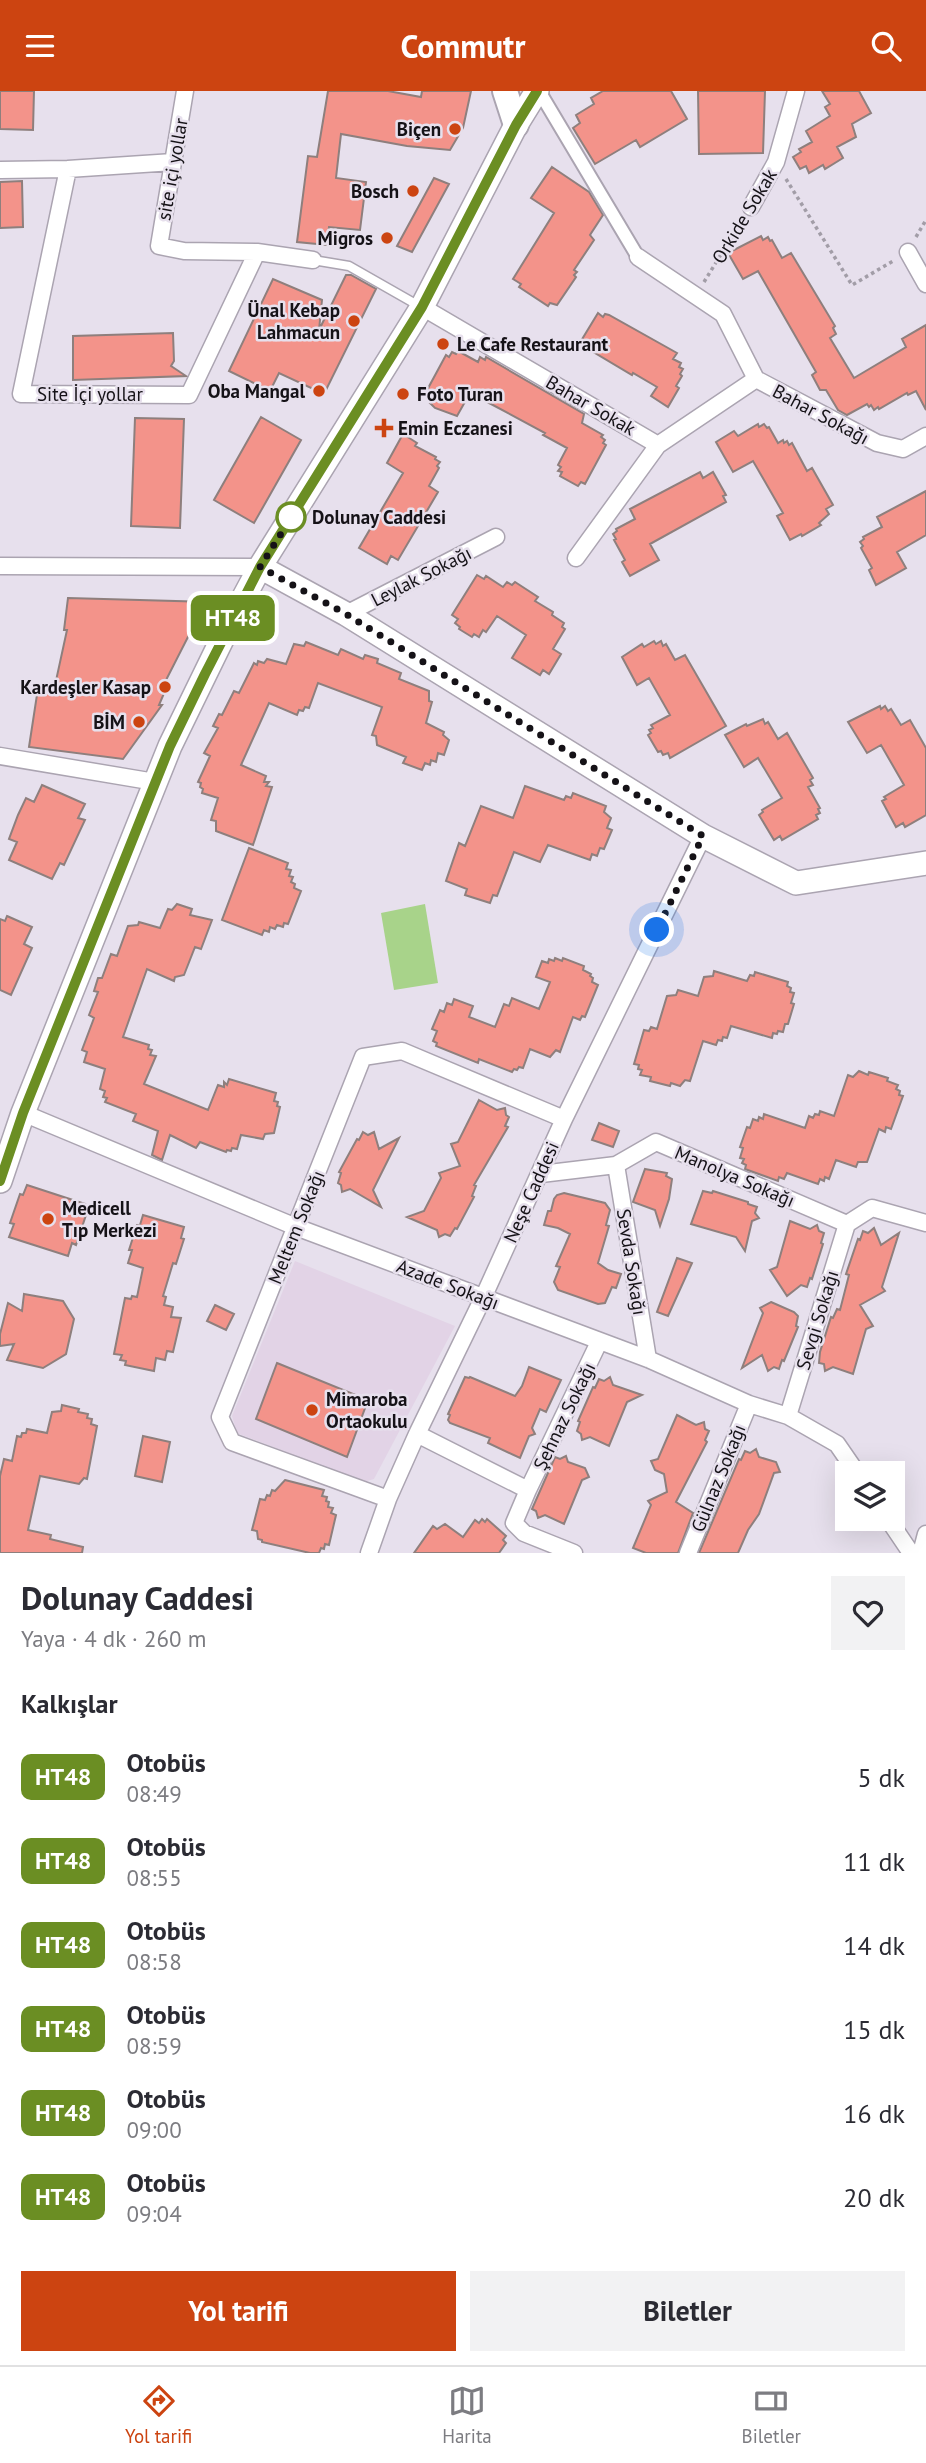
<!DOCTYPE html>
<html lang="tr">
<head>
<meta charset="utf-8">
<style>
  body { margin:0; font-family:"PT Sans",sans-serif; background:#f2f2f3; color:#2b2b33; height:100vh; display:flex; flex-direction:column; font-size:26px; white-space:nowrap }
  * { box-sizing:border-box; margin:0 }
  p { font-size:23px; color:#7c7c81 }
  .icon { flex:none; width:38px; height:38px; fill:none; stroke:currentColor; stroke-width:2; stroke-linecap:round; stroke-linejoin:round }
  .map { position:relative; height:1462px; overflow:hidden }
  .panel { display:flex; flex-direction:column; background:#fff; flex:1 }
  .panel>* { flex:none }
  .badge { padding:0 14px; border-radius:10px; font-size:24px; line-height:46px }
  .tools { position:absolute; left:835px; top:1370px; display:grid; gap:14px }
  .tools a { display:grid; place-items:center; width:70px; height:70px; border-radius:0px; background:#fff; box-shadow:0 7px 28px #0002; font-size:35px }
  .you { position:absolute; width:35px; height:35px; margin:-18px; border:5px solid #fff; border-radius:50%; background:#1a73e8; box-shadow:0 0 0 10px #1a73e833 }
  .map>.badge { position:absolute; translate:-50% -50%; box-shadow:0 0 0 4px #fff }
  h2 { padding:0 21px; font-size:26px; line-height:63px }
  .round { display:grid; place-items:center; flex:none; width:74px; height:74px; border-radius:0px; background:#f2f2f3 }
  .summary { display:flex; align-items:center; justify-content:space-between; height:119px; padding:0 21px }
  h1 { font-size:33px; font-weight:600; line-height:52px }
  .cta { display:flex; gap:14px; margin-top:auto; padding:14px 21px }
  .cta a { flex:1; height:80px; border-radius:0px; background:#c41; color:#fff; font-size:28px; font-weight:600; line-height:80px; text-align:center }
  .cta a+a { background:#f2f2f3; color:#2b2b33 }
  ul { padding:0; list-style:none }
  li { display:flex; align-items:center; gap:21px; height:84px; padding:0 21px }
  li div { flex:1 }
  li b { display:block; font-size:26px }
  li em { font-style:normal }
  li .badge { min-width:77px; font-weight:700; text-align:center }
  header { display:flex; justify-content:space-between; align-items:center; height:91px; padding:0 21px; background:#c41; color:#fff; font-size:32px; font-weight:600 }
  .tab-bar { display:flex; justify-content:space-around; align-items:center; height:98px; border-top:2px solid #e1e1e2; background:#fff; font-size:19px; color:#7c7c81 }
  .tab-bar a { display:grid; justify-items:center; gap:4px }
  .tab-bar .current { color:#c41 }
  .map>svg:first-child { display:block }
</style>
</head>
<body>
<header><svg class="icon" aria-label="menu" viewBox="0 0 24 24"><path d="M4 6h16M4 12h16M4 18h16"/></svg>Commutr<svg class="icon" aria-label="search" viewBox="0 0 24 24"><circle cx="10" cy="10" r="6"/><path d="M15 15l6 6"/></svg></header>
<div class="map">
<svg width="926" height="1462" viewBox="0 0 926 1462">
  <rect width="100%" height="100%" fill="#e7e0ed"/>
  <!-- education -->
  <path fill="#e2d3e6" d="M295,1170l160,65 -81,153 -11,3 -126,-49 -5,-17z"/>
  <!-- green -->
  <path fill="#a8d38a" d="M425,813l13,79 -44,7 -13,-77z"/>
  <!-- building -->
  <path fill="#f3938a" stroke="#8e7f7d" stroke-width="2" d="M0,0h34l-1,39 -33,-1z
    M328,0h60l33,6 1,-6h49l-8,37 -13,22 -43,-4 -66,-12 -5,44 30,4 -6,48 -31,-3 -2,18 -30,-3 11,-86 9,1z
    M603,0h68l16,28 -47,28 -4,-7 -41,24 -22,-36 7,-5 -4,-8 18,-11 -3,-6z
    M698,0h67l-2,62 -64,1z
    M822,0h37l12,22 -19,11 4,13 -19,10 6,11 -18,11 -2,-4 -14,8 -3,-7 -6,3 -7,-12 8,-5 -2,-3 13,-7 -6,-11 24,-15 -5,-9 5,-3z
    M552,76l37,25 14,23 -13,20 4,5 -20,30 3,2 -3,3 2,2 -19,28 -7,-2 -2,3 -29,-19 2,-3 -8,-5 41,-66 -23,-15z
    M434,87l15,6 -37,68 -15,-6z
    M22,90l1,46 -23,1v-46z
    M761,145l2,4 5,-3 2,4 2,-1 10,18 9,-5 44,73 -2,2 3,6 -6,4 24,40 52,-31 -4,-8 24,-14v85l-10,-19 -8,4 -1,-2 -28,16 -1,-2 -4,3 -3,-5 -2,2 -2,-3 -20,11 -9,-5 -12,-20h-6l-8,-15 4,-3 -58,-101 -15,8 -15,-26z
    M346,184h5l25,14 -52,105 -45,-21 -9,18 -41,-20 44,-92 49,21 -3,30z
    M598,222l5,4 2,-3 4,1 68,38 -4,6 8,4 -2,4 4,2 -3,5 2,2 -6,10 3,2 -11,19 -17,-11 6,-9 -24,-14 -1,2 -47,-28 1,-3 -5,-3z
    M173,242l1,28 -3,5 15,10 -113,4v-44z
    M458,260l20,11 2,-5 5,3 1,-3 98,57 -2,9 21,12 -2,2 4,3 -2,3 3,2 -21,39 -4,-2 -3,4 -18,-10 2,-4 -4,-1 3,-4 -3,-2 9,-17 -24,-13 2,-2 -54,-29 -21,-11 -13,23 -22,-8 -5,-5 4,-6 -8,-5 20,-37 3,2 3,-5 4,2z
    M261,326l40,23 -47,83 -40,-23z
    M135,327l49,1 -4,109 -49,-2z
    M758,333l1,3 5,-3 3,4 2,-1 9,16 5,-3 1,3 3,-2 2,4 3,-2 15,28 5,-3 21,37 -7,4 3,5 -10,9 2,2 -19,11 -1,-2 -11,6 -13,-24 6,-3 -30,-52 -20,11 -17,-30 18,-11 4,5z
    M403,343l14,9 -2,3 21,11 -1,2 5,3 -3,4 2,2 -10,18 9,6 -40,68 -7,-4 -4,8 -28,-16 44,-75 -16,-10z
    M700,381l3,6 10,-6 13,23 -3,1 3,6 -76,42 9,16 -29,16 -8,-14 3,-2 -11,-20 2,-1 -3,-5 4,-3 -1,-2 19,-10 -5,-10z
    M926,400v44l-29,17 9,16 -30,17 -7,-15 3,-2 -11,-20 2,-2 -3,-4 4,-3 -1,-2 19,-10 -5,-10z
    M477,484l7,4 2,-3 17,11 4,-5 5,3 3,-3 23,15 -3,4 18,11 -1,3 12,8 -2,4 3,2 -12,20 8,5 -12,20 -6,-4 -3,5 -28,-17 14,-23 -29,-19 -11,16 -3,-2 -4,7 -5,-3 -2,3 -13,-8 1,-2 -5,-4 3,-4 -6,-4z
    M68,507l142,4 -16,29h-3l-27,53h4l-9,21h3l-39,54 -94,-12 9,-59 16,2 13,-60h-3z
    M654,550l2,3 5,-3 2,5 3,-2 9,16 10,-5 41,71 -56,32 -2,-5 -5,2 -2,-4 -3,1 -10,-17 3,-2 -2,-3 4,-2 -2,-3 19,-10 -21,-37 -12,7 -15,-28 20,-13 2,3z
    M306,551l32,13 3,-6 22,10 2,-4 13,4 -1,4 24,10 -2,6 30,12v10l3,1 -6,21 18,9 -1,3 6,5 -5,15 -6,-2 -2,9 -5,-2 -1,5 -5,-2 -3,7 -19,-7 3,-6 -29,-12 -1,-9 -4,-1 10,-28 -64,-24 -9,25 -4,-1 -2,4 -4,-1 -2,5 -28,-12 -28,62 25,11 -2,6h5l-3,4 6,1 -19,58 -37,-14v-10l-5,-1 7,-22 -16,-5 1,-4 -3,-2 1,-4 -3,-1 12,-26 -6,-3 14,-25 -5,-2 6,-12 3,1 12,-24 5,2 15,-30 3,2 1,-4 6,2 3,-4 19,5 8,-20 10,2z
    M880,615l1,3 4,-3 3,5 3,-2 10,16 9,-5 16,28v67l-21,12 -2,-4 -7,4 -14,-26 4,-2 -2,-2 20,-12 -23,-40 -14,8 -19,-31z
    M763,628l2,5 3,-2 10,17 9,-6 26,45 -3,2 3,5 -5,2 12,21 -2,1 2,4 -4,2 2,4 -36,21 -2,-4 -6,4 -15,-25 4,-3 -1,-2 20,-12 -24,-40 -14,9 -19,-32 21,-11 1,2z
    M42,694l43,19 -7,14 7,2 -21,45 -4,-2 -8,16 -43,-19 8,-18 -8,-3 9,-24 8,-17 8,4z
    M525,695l39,14 2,-4 5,2 2,-5 33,13 -2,6 7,6 -4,10 5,2 -8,19 -4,-1 -3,8 -5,-2 -2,6 -42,-15 -8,17 -26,-10 -17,44 -4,-1 -3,8 -25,-8 2,-6 -21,-8 13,-38 6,3 16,-40 32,12z
    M249,757l39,15 -2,6 5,1 -2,6 4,1 -2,5 4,2 -1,4 7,3 -13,33 -4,-1 -1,4 -6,-2 -2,4 -5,-2 -1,5 -5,-2 -2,5 -40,-15z
    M177,813l15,5 -2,6 22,5 -11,29 -6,-2 -11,28 -9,2 -1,4 -27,-12 -24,68 26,8 -1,4 4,1 -2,5 6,1 -12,28 64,26 10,-25 6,2v-5l3,3 2,-6 47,14 -2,8 4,1 -1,4 3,1 -6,26 -9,1 -2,5 -22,-4 -4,14 -5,-1 -1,3 -4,-1 -1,2 -26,-10 -4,6 -26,-13 -8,25 -10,-5 6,-24 -25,-10 3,-7 -31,-12 2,-4 -4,-1 2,-6 -5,-2 5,-20 -21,-7 3,-10 -5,-2 12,-32 -5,-3 9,-23 -4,-1 4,-13h4l9,-24 6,2 11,-30 10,-1 1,-3 21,6 8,-19 4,1z
    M7,825l25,11 -8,17 8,4 -21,47 -11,-5v-71l5,2z
    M555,867l7,3 1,-3 21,8 -1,4 8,4 -1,2 3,2 -1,4 6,3 -13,32 -3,-1 -2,4 -7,-3 -13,35 -4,-2 -6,7 -20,-8 -7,19 -4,-1 -2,3 -3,-1 -2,3 -33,-13 -1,4 -42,-17 1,-3 -4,-2 4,-10 -5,-2 8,-19 4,2 3,-9 5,2 2,-6 19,7 -4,11 26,10 9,-23 5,2 3,-8 27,11 11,-27 -14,-5 6,-16 6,2 1,-4 5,2z
    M714,880l33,10 3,-6 4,1 1,-4 33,10 -1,4 4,2 -1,4 4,1 -3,10 3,1 -6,20h-3l-2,8 -5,-1 -1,3 -4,-1 -1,5 -41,-12 -4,12 -4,-1 -1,4 -4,-1 -2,5 -13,-4 -13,40 -5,-1 -5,6 -9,-3 -1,3 -20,-5 1,-4 -11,-2 2,-5 -4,-1 1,-4 -5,-1 10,-34 5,1 2,-4 6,2 10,-33 9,-1 2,-5 20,6 6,-19 9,-1z
    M859,980l9,4 1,-3 19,6 -1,3 11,4 -2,4 4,2 -1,4 4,1 -12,33 -5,-2 -1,5 -6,-3 -12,33h-9l-2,5 -20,-7 -7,19 -4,-2 -1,4 -4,-2 -2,5 -31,-11 -3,6 -5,-2 -1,4 -33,-12 1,-4 -4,-2 2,-4 -4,-1 3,-10 -3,-1 7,-20 3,1 3,-9 5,2 1,-4 4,2 1,-5 41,14 4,-12 4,2 2,-4 4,1 1,-4 14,5 14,-41 5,2z
    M479,1009l18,10 8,-2 1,7 3,2 -4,9 3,1 -34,58 2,1 -4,10 2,1 -17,32 -2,-1 -5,8 -5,-2 -6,3 -2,-7 -30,-13 17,-6 17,-33 -2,-5 21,-7 -9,-22 7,-2z
    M599,1032l20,8 -6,16 -21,-7z
    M363,1041l5,3 6,-3 5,17 20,-11 -26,52 8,17 -31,-18 -8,3 -1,-7 -3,-2 3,-10 -2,-1 18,-33 2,1z
    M645,1078l22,4 -1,3 6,3 -3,20 -9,27 -5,-16 -22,-8z
    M27,1094l58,19 -3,9 4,2 -10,30 -4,-2 -4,13 -59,-19 5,-13 -4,-1 10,-29 3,1z
    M703,1100l9,2 1,-2 35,11v2l9,3 -2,6 4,5 -7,3 -7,30 -9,-14 -45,-13z
    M564,1102l41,10 5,7 -4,15 3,1 -11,37 10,7 13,4 -5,14 -4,-1 -7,16 -7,1 -40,-14 -4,-8 6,-15 -4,-1 14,-32 -12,-6 -14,-3 4,-14h3l3,-12 3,-4z
    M143,1124l41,12 -3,11 3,1 -8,25 -3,-1 -10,33 3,1 -2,8 9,2 -2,10 10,1 -8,34 -6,-1 -2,9 -9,-2 -2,13 -29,-6 1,-4 -6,-1 2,-5 -8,-1 11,-56 6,1 1,-3 5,1 6,-29 -15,-5 4,-13h-3l8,-25h3z
    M790,1130l20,8 7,-4 2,6 5,2 -3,10 2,1 -11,35 -2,-1 -3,9 -6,-2 -14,11 -17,-26 7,-3z
    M874,1137l7,17 18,-12 -17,54 3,4 -25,14 13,21 -7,3 -13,45 -20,-7 -8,4 -1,-7 -5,-1 1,-11 11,-35 2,1 4,-9 3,1 9,-35 -3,-1 12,-35 2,1 3,-9 5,2z
    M677,1167l15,5 -24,53 -11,-4z
    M24,1203l39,7 11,18 -8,35 -23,14 -36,-8 7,-16 -14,2v-12l8,-31 14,8z
    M771,1211l23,10 4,4 -2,10 2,1 -14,34 -2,-1 -3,9 -5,-2 -6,4 -6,-16 -20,13 21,-55 -3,-5z
    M215,1214l19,9 -8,16 -19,-9z
    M277,1272l91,37 -21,57 -91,-38z
    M529,1276l32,13 -15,32 -6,-3 -8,19 3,6 -6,2 -9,22 -32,-15 2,-5 -40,-15 -2,-3 2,-5 -2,-1 17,-37 4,1 1,-1 45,19 7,-10z
    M610,1286l3,8 29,10 -15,7 -18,44 -19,-9 -8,3 -1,-6 -4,-3 3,-9 -2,-1 15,-34 2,1 4,-9 5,2z
    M62,1314l17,4 -1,3 10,2 -1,4 5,1 -1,5 6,2 -10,53 -3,-1 -5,6 -39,-8 -12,54 23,5 -1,4 33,8 -1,6h-82v-77l4,-17 8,2 5,-25 4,1 1,-4h4l1,-4 20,4 5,-21 9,-1z
    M677,1324l19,10 8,-3 1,7 4,2 -4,9 2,2 -31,60 17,11 -15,40h-32l-13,-5 18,-43 -3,-4 19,-9 -3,-18 -9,-4 -4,-9 7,-2z
    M143,1345l27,6 -8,40 -27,-6z
    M756,1358l3,8 17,5 4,10 -6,1 -15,41 -11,16 -10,23h-39l40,-94 2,1 4,-9 5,2z
    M566,1365l2,6 17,6 4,9 -7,3 -18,44 -19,-9 -7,3 -2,-7 -4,-2 23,-52 5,2z
    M285,1389l39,10 -2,6 5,1 -1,4 3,1 -1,5 5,1 -2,5 5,2 -7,30 -4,-1 -1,5 -3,-1 -2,5h-9l-48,-11v-2l-4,-1 -1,-8 -5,-1 8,-31 5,1 2,-5 3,1 2,-6 3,1z
    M482,1428l3,3 2,-3 19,17 -3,4 3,3 -7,10h-85l19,-27 4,3 8,-5 18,13 12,-17 4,3z"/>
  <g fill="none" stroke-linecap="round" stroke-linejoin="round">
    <defs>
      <path id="service" d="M313,169l36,6 72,41"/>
      <path id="pedestrian" d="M539,0l99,166"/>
      <path id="minor" d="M185,0l-26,155 25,5 73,1 56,8
        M68,78l105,-7
        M0,79l68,-1 -47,225 168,1 68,-143
        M751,116l25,-45 20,-71
        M908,161l18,32
        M638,166l85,57 33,65
        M422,216l236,138 98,-66
        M756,288l121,64 26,6 23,-13
        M576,467l82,-113
        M0,475l260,1
        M346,523l150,-77
        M0,665l155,26
        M23,1022l273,114 352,132 101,45 39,12 49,28 20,29
        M616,1074l32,194
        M541,1083l75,-9 40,-23 191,82 25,-16 54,15
        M788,1325l59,-192
        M417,1343l111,56
        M388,1408l-156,-57 -12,-25 143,-360 39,-6 162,68
        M888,1428l23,34
        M369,1462l19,-54 29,-65 66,-136 81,-179 139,-283
        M574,1462l-50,-20 -10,-10 14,-33 71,-148
        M688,1462l61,-149
        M921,1462l5,-19"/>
      <path id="secondary" d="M260,476l86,47 357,222 93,47 130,-20
        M0,1090l23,-68 147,-367 58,-119 32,-60 162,-260 94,-182 21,-34"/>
      <path id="primary" d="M505,0l11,34"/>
    </defs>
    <!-- service casing -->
    <use href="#service" stroke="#aba4b1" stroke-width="11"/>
    <!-- pedestrian casing -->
    <use href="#pedestrian" stroke="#aba4b1" stroke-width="16"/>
    <!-- minor casing -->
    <use href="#minor" stroke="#aba4b1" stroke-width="19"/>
    <!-- secondary casing -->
    <use href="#secondary" stroke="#aba4b1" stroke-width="26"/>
    <!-- primary casing -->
    <use href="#primary" stroke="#aba4b1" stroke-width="28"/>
    <!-- path -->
    <path stroke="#a29da7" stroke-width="3.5" stroke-dasharray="3.5 3.5" stroke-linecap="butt" d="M786,88l66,106 43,-25
      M916,146l10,-17
      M704,191l38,-62"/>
    <!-- service -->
    <use href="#service" stroke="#fff" stroke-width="8"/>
    <!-- pedestrian -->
    <use href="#pedestrian" stroke="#fff" stroke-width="12"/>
    <!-- minor -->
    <use href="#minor" stroke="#fff" stroke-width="16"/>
    <!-- secondary -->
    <use href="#secondary" stroke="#fff" stroke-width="23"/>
    <!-- primary -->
    <use href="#primary" stroke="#fff" stroke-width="24"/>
  </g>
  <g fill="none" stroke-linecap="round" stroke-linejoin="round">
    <defs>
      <path id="line" d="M0,1090l23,-68 147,-367 35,-72 55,-107 162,-260 94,-182 21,-34"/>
    </defs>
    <!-- line casing -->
    <use href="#line" stroke="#fff" stroke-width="16"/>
    <!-- line -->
    <use href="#line" stroke="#6b8e23" stroke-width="10"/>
    <!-- walk -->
    <path stroke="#151217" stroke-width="7" stroke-dasharray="0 12.6" d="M291,426l5,-7 -36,57 86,47 357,222 -46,94"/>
  </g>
  <!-- markers -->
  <g fill="#c41" stroke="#e7e0ed" stroke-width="2.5">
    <circle cx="455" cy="38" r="7"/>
    <circle cx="413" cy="100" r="7"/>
    <circle cx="387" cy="147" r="7"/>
    <circle cx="354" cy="230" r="7"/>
    <circle cx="443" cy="253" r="7"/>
    <circle cx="319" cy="300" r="7"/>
    <circle cx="403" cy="303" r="7"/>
    <path d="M380.5 326.5h7v7h7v7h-7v7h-7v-7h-7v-7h7z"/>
    <circle cx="165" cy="596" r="7"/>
    <circle cx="139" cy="631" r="7"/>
    <circle cx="48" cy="1128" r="7"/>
    <circle cx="312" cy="1319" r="7"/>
  </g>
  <circle fill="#fff" stroke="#6b8e23" stroke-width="3.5" cx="291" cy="426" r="14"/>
  <g text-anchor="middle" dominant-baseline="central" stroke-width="5" stroke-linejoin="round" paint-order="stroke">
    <!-- poi labels -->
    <g font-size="19" font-weight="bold" fill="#151217" stroke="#e7e0ed" text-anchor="end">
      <text x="441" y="38">Biçen</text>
      <text x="399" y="100">Bosch</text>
      <text x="373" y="147">Migros</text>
      <text x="340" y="219">Ünal Kebap<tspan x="340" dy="22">Lahmacun</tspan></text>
      <text x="457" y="253" text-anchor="start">Le Cafe Restaurant</text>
      <text x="305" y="300">Oba Mangal</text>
      <text x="417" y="303" text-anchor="start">Foto Turan</text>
      <text x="398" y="337" text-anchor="start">Emin Eczanesi</text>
      <text x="151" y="596">Kardeşler Kasap</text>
      <text x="125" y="631">BİM</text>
      <text x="62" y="1117" text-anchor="start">Medicell<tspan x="62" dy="22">Tıp Merkezi</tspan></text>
      <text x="326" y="1308" text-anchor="start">Mimaroba<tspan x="326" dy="22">Ortaokulu</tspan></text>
    </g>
    <!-- street labels -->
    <g font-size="19" fill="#151217" stroke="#e7e0ed">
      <text transform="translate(172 78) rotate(-80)">site içi yollar</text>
      <text transform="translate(744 125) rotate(-59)">Orkide Sokak</text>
      <text x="90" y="303">Site İçi yollar</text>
      <text transform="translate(591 314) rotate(30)">Bahar Sokak</text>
      <text transform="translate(821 323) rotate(28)">Bahar Sokağı</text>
      <text transform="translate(421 485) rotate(-27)">Leylak Sokağı</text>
      <text transform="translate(735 1085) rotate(23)">Manolya Sokağı</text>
      <text transform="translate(531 1101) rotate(-66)">Neşe Caddesi</text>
      <text transform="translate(296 1136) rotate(-68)">Meltem Sokağı</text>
      <text transform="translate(632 1171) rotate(81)">Sevda Sokağı</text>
      <text transform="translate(448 1193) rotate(21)">Azade Sokağı</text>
      <text transform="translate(817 1229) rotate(-73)">Sevgi Sokağı</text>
      <text transform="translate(564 1325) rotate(-64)">Şehnaz Sokağı</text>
      <text transform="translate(718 1387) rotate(-68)">Gülnaz Sokağı</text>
    </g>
    <!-- stop labels -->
    <g font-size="19" font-weight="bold" fill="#151217" stroke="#e7e0ed" text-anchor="start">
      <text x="312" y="426">Dolunay Caddesi</text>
    </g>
  </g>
</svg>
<div class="tools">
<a><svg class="icon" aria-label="layers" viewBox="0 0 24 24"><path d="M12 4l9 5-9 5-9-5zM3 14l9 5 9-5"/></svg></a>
</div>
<div class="you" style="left:657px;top:839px"></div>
<b class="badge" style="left:233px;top:527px;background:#6b8e23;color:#fff">HT48</b>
</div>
<section class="panel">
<div class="summary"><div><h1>Dolunay Caddesi</h1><p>Yaya · 4 dk · 260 m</p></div><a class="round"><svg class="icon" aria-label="heart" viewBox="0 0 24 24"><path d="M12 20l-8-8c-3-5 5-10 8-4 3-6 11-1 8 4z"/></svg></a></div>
<h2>Kalkışlar</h2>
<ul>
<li><span class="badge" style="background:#6b8e23;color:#fff">HT48</span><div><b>Otobüs</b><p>08:49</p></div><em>5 dk</em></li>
<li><span class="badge" style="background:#6b8e23;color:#fff">HT48</span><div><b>Otobüs</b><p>08:55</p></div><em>11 dk</em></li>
<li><span class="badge" style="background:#6b8e23;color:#fff">HT48</span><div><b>Otobüs</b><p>08:58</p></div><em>14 dk</em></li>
<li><span class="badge" style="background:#6b8e23;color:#fff">HT48</span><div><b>Otobüs</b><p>08:59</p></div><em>15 dk</em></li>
<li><span class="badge" style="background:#6b8e23;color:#fff">HT48</span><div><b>Otobüs</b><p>09:00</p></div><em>16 dk</em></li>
<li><span class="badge" style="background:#6b8e23;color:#fff">HT48</span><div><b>Otobüs</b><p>09:04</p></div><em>20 dk</em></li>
</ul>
<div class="cta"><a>Yol tarifi</a><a>Biletler</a></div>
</section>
<nav class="tab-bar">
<a class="current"><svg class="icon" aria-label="directions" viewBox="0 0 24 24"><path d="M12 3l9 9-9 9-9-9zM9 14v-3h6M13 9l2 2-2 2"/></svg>Yol tarifi</a>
<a><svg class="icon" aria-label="map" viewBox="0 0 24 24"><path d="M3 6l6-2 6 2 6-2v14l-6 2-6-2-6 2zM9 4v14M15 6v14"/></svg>Harita</a>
<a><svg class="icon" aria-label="tickets" viewBox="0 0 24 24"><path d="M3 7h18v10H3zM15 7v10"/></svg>Biletler</a>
</nav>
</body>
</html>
